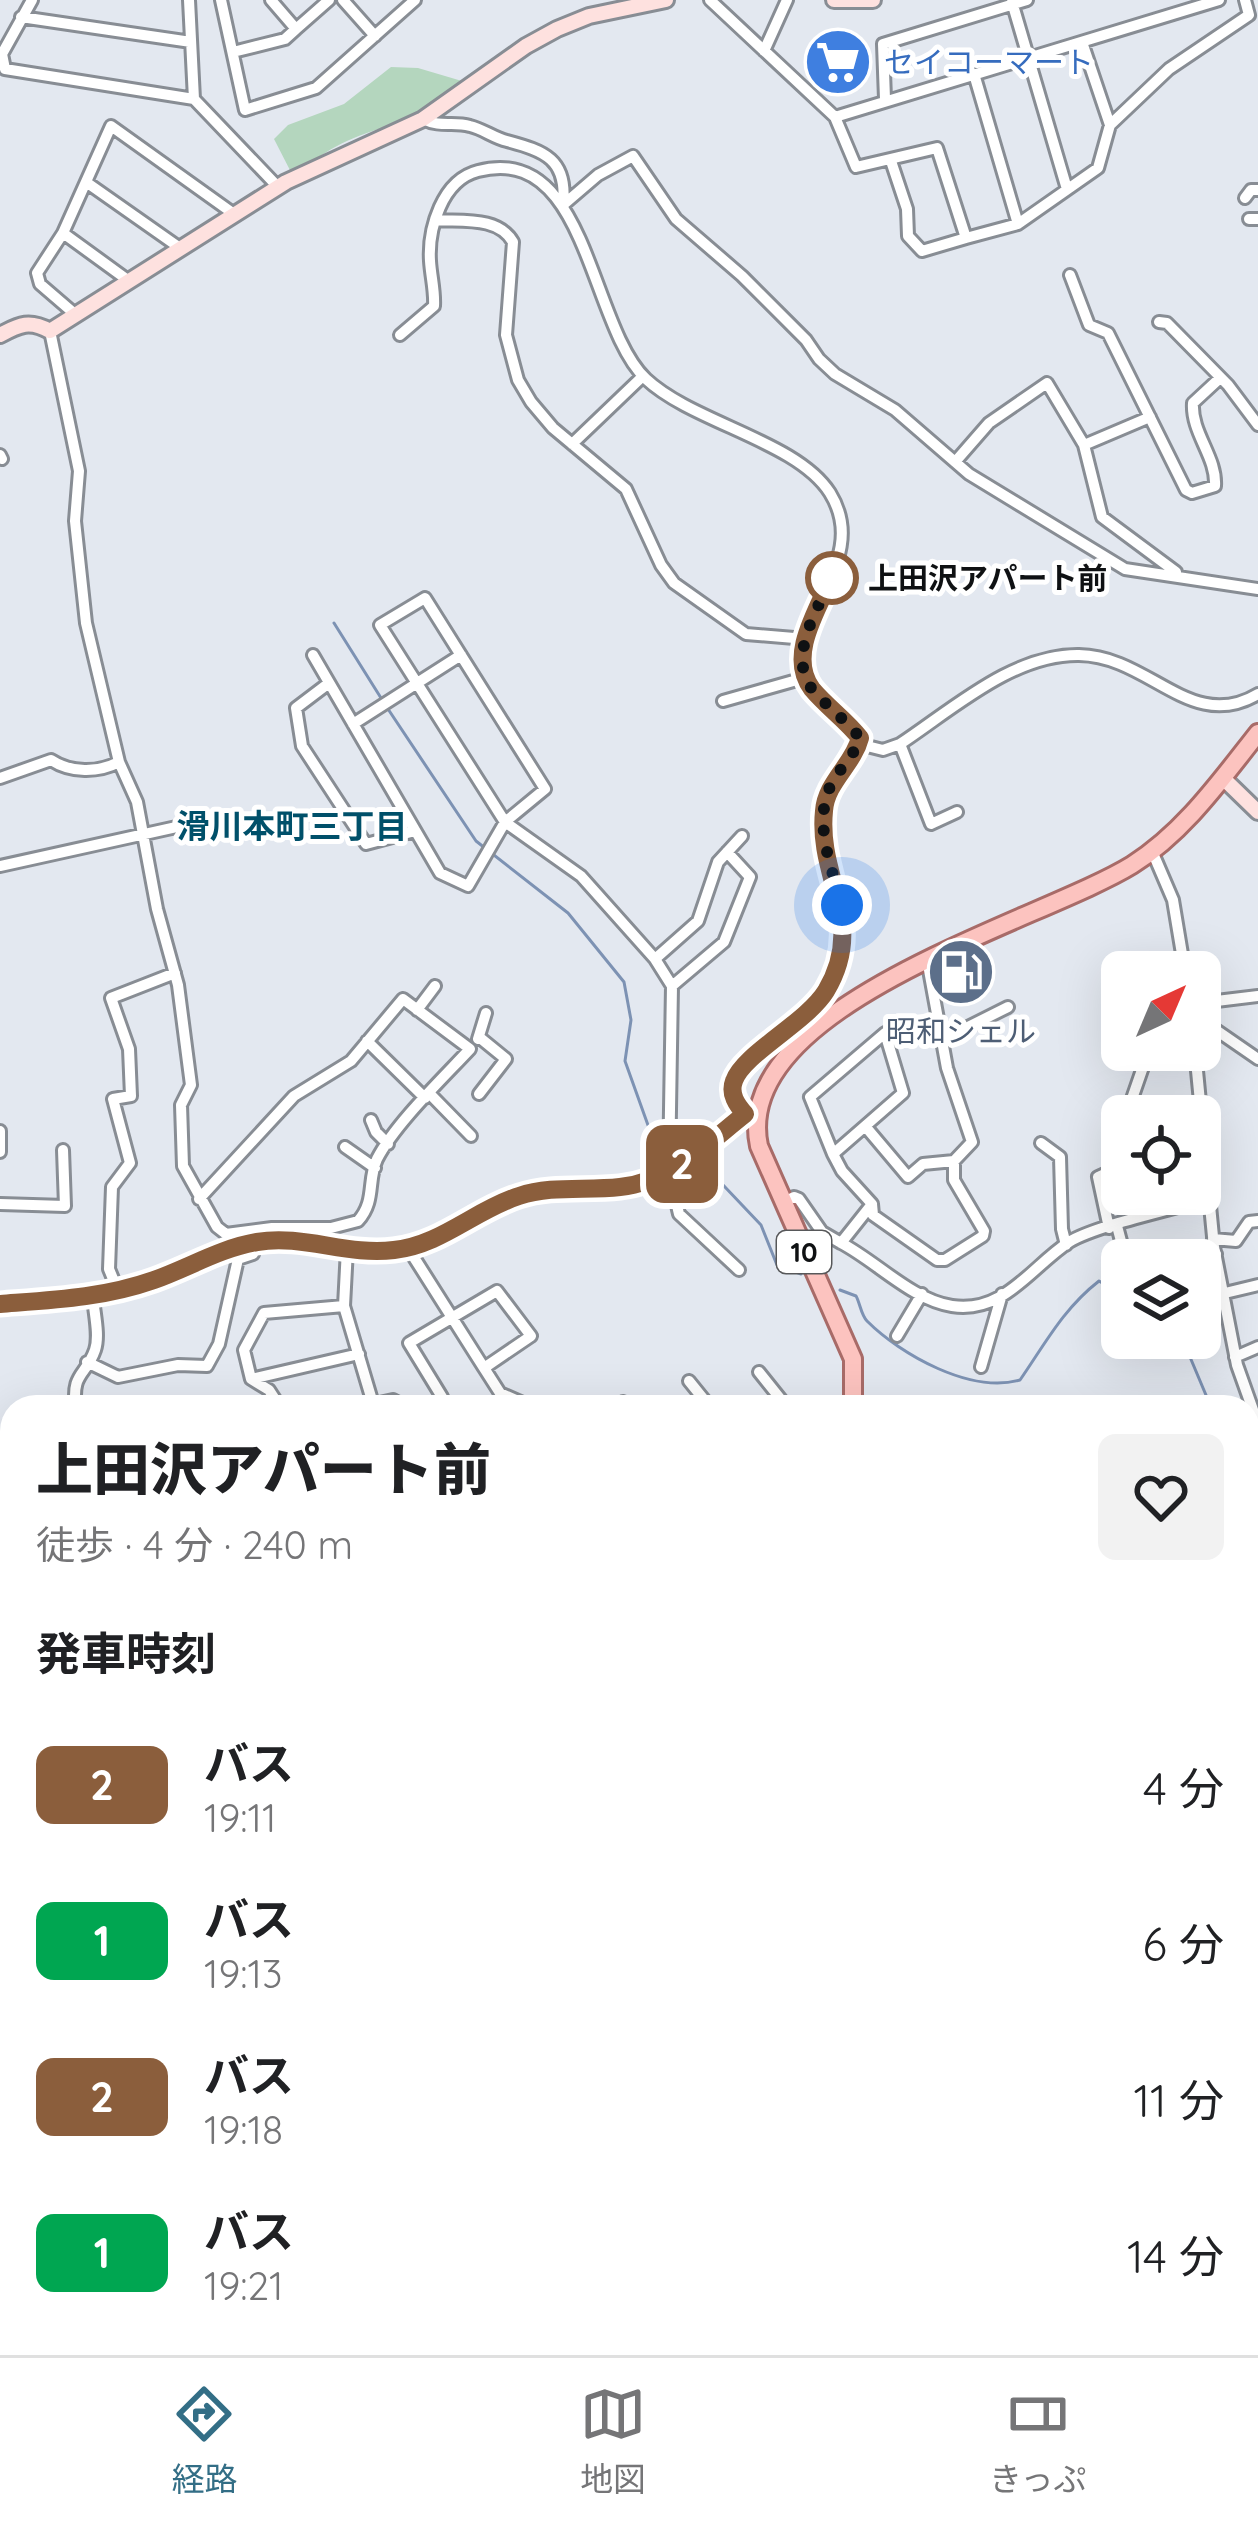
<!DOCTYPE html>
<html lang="ja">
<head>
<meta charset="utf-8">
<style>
  body { margin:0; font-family:Quicksand,"Noto Sans JP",sans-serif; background:#f2f2f2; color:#202124; height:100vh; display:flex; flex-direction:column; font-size:45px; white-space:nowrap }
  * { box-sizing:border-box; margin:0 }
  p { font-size:39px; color:#757577 }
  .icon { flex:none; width:66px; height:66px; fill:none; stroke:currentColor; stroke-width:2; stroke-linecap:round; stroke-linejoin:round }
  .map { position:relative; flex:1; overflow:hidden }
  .drawer { position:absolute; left:0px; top:1395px; width:1260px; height:960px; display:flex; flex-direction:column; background:#fff; border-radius:36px 36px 0 0; box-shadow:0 12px 48px #0002 }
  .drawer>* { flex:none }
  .badge { padding:0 24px; border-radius:18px; font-size:42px; line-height:78px }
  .needle { width:78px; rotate:44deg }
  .controls { position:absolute; left:1101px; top:951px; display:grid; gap:24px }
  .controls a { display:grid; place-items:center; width:120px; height:120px; border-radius:18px; background:#fff; box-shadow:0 12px 48px #0002; font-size:60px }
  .you { position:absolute; width:60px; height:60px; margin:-30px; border:9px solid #fff; border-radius:50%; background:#1a73e8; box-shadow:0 0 0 18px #1a73e833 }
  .map>.badge { position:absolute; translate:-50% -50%; box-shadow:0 0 0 6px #fff }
  h2 { padding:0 36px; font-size:45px; line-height:108px }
  .round { display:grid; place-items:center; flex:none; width:126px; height:126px; border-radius:18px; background:#f2f2f2 }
  .head { display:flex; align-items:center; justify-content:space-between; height:204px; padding:0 36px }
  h1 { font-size:57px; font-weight:800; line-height:90px }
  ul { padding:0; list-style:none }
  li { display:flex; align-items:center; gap:36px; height:156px; padding:0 36px }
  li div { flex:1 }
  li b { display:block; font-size:45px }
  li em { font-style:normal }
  li .badge { min-width:132px; font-weight:700; text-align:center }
  .menu { display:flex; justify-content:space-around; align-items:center; height:168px; border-top:3px solid #e0e0e0; background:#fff; font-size:33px; color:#757577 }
  .menu a { display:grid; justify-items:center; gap:6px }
  .menu .on { color:#336e86 }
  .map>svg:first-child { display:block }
</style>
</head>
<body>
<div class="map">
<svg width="1258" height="2355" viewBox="0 0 1258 2355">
  <rect width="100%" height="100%" fill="#e3e8f0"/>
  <!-- green -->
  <path fill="#b4d6be" d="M391,67l27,1 54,16c-28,13 -57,34 -87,43 -36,11 -64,24 -91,51l-20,-39 14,-14 56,-21z"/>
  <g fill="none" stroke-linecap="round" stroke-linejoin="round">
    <!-- stream -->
    <path stroke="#7d92b3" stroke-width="3" d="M334,623l47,75
      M386,706l90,135 92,72 56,69 7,38 -6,41 24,67 9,1
      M681,1134l8,6
      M706,1167l55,58 16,40 24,9
      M840,1290l16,6c4,7 5,19 11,25 34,34 104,73 153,59 25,-36 43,-71 79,-99l23,14
      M1182,1338l29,69
      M1248,1518l10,51"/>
    <defs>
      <path id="street" d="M32,0l-30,54 3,15 189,30 -5,-99
        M221,0l24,110 71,-22 99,-88
        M271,0l25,29 33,-29
        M343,0l32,36
        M710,0l125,117 384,-117
        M1012,2l55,187
        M21,17l170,25
        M1082,42l28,83
        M764,51l23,-51
        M233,52l52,-13 11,-10
        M974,74l44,150
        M194,99l84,88
        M885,99l-2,-55 144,-44
        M835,117l21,50 81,-19 29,90 52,-14 80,-56 12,-43 59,-56 80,-54 -4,-15
        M423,119c18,9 30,2 47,7 13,3 24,12 37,15 37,10 61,18 56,64
        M891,161l16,48 1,27 14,15 44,-13
        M86,182l94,66
        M1245,198l6,-8h7
        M563,205l35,-30 35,-19 43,63 66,57 64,64 13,19 16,15 60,36 74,64 156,95 133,20
        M1249,219h9
        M435,220c27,2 63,-4 78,22l-7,93 12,45 13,22 22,26 73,61 35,76 13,18 72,51 60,5
        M63,233l66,48
        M1070,275l19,50 19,8 78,157 6,3 23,-7c2,-29 -24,-53 -22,-83l27,-25
        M76,315l-36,-31 -3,-11 26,-40 48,-107 123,88
        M1159,322l8,1 61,62 30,40
        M50,331l29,140 -4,50 11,102 33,139 18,40 20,107 21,76 13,100 -10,20 2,61 34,61 9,7 46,-6 2,11
        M400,335l34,-29c1,-15 -3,-29 -4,-45 -2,-32 12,-81 48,-90 110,-29 111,154 168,208 47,44 151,62 184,114 37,60 -24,107 -28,164 -3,44 54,55 57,87
        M572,444l71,-68
        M1084,445l66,-28
        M0,455l2,4
        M955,462l34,-39 58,-40 37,62 18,72 74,55
        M313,655l127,218 28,13 37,-64 40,-33 -120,-191 -45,27 125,197 76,54 74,83 17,27 -3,185 10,43 60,56
        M329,683l-33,25 6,38 64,98 49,-13
        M723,701l81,-23
        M353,724l108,-69
        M859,744l24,6 17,-6c53,-35 113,-90 179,-89 71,1 112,79 179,39
        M900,744l31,80 26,-12
        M0,778l51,-18c20,13 47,13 68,2
        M1152,851l21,49 12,72
        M0,866l199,-44
        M655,959l43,-38 20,-59 24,-26
        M672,986l52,-44 26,-65 -23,-25
        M1200,1003l58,-7
        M417,1010l18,-24
        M1200,1019l58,40
        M478,1039l8,-26
        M942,1040l66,-33
        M367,1041l58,57
        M1195,1050l19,197 23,118 21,59
        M429,1093l42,43
        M479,1094l27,-35 -27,-22
        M745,1114c-8,-9 -16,-20 -11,-33 11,-31 80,-59 101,-108 25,-57 -19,-106 -11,-164 3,-25 21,-44 35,-65
        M1126,1116l17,-49 -1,-17
        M371,1120l5,12 12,12
        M865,1126l43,51 15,-13 31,-3
        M0,1131v21
        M1041,1143l19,14 2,72 4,16
        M345,1147l30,21
        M833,1154l-23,-57 75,-64 18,60 -70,61 9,17 30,33 -31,39c35,18 71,57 111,63 52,8 79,-39 117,-64 28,-17 106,-33 141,-44
        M199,1199l95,-103 57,-35 52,-62 67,50c-28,30 -75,75 -93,110 -10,22 -1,42 -19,62l-27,7h-59
        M782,1203l12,-6 5,2 23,33 19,11
        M0,1204l65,2 -2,-56
        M872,1204l1,11 64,45h8l38,-24 1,-5 -30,-51v-19l18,-19 -25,-74 -20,-109
        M1117,1226l9,34
        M1109,1228l-11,-51 24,-11
        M1213,1239l23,2 13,-19 9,-1
        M408,1248l76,120
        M347,1249l-3,57 30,101
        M1196,1260l20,-6
        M118,1291l-9,-22 3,-82 18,-24 -17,-64 18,-3 -2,-47 -18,-51 64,-25
        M1225,1293l33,-8
        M344,1306l-80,7 -20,37 7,29 108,-25
        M897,1336l25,-42
        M1235,1357l23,-10
        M87,1362l31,15 60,-12 29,1 12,-22 19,-85 15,-5 -4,-11
        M981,1367l21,-73
        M759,1372l28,35
        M251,1379l18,11 11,17
        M689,1381l21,26
        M623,1402l4,5
        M76,1407c-5,-34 10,-31 19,-57 5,-15 -1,-37 -2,-53
        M361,1407l32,-7 13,7
        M429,1407l13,-10 -33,-54 88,-52 34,45 -47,32 16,25 32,14
        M0,1635l12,-2
        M0,1868l12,33
        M1248,1979l10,-2
        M12,2112l-10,16 10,32
        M1248,2206l10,10
        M1248,2319h10
        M917,2355l1,-12"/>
      <path id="secondary" d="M834,0h39
        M0,335c20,-11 30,-15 50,-4l236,-149 137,-63 103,-73 31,-17 32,-13 77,-16
        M1223,778l35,34
        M0,1304c39,-3 80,-2 119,-13 46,-13 90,-41 138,-50 46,-7 90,15 137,9 47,-5 81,-40 125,-54 33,-11 67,-5 101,-9 50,-5 87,-43 125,-73l12,-4
        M1248,1607l10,18"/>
      <path id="primary" d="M853,1407v-48l-94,-213c-30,-141 282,-225 373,-281 52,-33 88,-84 126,-132
        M0,2205l12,-8"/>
    </defs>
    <!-- street casing -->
    <use href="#street" stroke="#888d94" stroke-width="16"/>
    <!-- secondary casing -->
    <use href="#secondary" stroke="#888d94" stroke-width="20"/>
    <!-- primary casing -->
    <use href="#primary" stroke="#a86b68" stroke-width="22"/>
    <!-- street -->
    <use href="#street" stroke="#fff" stroke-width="10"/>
    <!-- secondary -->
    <use href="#secondary" stroke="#fee1df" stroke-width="14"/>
    <!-- primary -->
    <use href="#primary" stroke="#fcc3bf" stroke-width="16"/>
    <defs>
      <path id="rail" d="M1248,1810l10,-5
        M325,2355l23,-12"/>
    </defs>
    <!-- rail casing -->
    <use href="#rail" stroke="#4f5255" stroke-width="8"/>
    <!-- rail -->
    <use href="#rail" stroke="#fff" stroke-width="3" stroke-dasharray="9" stroke-linecap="butt"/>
  </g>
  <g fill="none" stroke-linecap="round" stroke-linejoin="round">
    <defs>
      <path id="line" d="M0,1304c53,-4 103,-6 154,-24 34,-12 67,-32 103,-38 46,-8 90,14 137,8 47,-5 81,-40 125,-54 33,-11 67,-5 101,-9 50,-5 87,-43 125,-73 -8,-9 -16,-20 -11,-33 9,-27 72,-58 92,-90 41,-69 -9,-112 -2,-180 2,-29 29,-46 36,-73 -14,-18 -33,-31 -48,-49 -26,-34 8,-83 22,-117"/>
    </defs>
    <!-- line casing -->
    <use href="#line" stroke="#fff" stroke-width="27"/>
    <!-- line -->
    <use href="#line" stroke="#8b5e3c" stroke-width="18"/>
    <!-- walk -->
    <path stroke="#0f1113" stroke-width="12" stroke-dasharray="0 21.6" d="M832,578l2,-6c-14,34 -48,83 -22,117 15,18 34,31 48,49 -6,19 -23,32 -31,51 -15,37 3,80 13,116"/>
  </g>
  <!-- icons -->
  <defs>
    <symbol id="supermarket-disc" viewBox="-11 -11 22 22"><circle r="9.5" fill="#3f7fe0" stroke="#fff"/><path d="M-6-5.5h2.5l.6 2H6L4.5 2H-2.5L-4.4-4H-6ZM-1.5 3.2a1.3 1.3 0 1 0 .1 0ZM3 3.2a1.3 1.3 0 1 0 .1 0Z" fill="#fff"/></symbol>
    <symbol id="fuel-disc" viewBox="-11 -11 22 22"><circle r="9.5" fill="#5c6f8a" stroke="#fff"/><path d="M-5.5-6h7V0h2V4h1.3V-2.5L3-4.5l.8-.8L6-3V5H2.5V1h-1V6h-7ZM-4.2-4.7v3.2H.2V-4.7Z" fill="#fff"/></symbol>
  </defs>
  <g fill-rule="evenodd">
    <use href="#supermarket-disc" x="800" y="24" width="76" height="76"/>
    <use href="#fuel-disc" x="923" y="934" width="76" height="76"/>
  </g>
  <!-- markers -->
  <circle fill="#fff" stroke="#8b5e3c" stroke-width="6" cx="832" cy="578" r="24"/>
  <g text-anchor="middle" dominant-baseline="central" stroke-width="10" stroke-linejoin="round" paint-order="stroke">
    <!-- shield labels -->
    <rect fill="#fff" stroke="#57585a" stroke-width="3" x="777" y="1231" width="54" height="42" rx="9"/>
    <g font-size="27" font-weight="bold" fill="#0f1113">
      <text x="804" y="1252">10</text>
    </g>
    <!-- shop labels -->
    <g font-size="30" fill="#366cbe" stroke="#fff" text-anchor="start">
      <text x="884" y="62">セイコーマート</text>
    </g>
    <!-- stop labels -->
    <g font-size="30" font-weight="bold" fill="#0f1113" stroke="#fff" text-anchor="start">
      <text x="868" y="578">上田沢アパート前</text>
    </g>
    <!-- service labels -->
    <g font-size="30" fill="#4e5e75" stroke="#fff">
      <text x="961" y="1031">昭和シェル</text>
    </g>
    <!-- neighbourhood labels -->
    <g font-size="33" font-weight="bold" fill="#00506a" stroke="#fff">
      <text x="292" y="825">滑川本町三丁目</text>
    </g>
  </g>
</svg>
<div class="controls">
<a><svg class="needle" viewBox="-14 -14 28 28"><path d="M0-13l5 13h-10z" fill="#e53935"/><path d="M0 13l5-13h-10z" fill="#757577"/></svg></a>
<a><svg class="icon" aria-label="locate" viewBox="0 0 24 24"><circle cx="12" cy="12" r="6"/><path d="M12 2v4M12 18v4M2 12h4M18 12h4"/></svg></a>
<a><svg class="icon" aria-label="layers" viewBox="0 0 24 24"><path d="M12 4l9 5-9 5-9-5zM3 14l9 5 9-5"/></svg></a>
</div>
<div class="you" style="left:842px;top:905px"></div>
<b class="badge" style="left:682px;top:1164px;background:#8b5e3c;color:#fff">2</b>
<section class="drawer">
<div class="head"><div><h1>上田沢アパート前</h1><p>徒歩 · 4 分 · 240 m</p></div><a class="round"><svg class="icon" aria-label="heart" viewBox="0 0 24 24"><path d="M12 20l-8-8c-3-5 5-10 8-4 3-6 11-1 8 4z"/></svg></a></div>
<h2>発車時刻</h2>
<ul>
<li><span class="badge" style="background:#8b5e3c;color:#fff">2</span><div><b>バス</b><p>19:11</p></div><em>4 分</em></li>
<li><span class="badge" style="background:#00a651;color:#fff">1</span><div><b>バス</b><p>19:13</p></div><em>6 分</em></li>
<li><span class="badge" style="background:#8b5e3c;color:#fff">2</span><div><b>バス</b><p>19:18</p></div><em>11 分</em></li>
<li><span class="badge" style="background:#00a651;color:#fff">1</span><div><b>バス</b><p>19:21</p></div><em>14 分</em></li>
</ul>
</section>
</div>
<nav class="menu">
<a class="on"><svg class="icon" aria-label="directions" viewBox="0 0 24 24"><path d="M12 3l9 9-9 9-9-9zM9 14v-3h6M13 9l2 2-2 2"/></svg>経路</a>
<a><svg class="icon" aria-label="map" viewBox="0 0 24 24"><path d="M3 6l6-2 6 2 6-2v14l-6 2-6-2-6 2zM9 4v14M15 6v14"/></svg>地図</a>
<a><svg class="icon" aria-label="tickets" viewBox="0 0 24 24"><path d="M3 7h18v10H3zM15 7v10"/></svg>きっぷ</a>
</nav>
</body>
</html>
